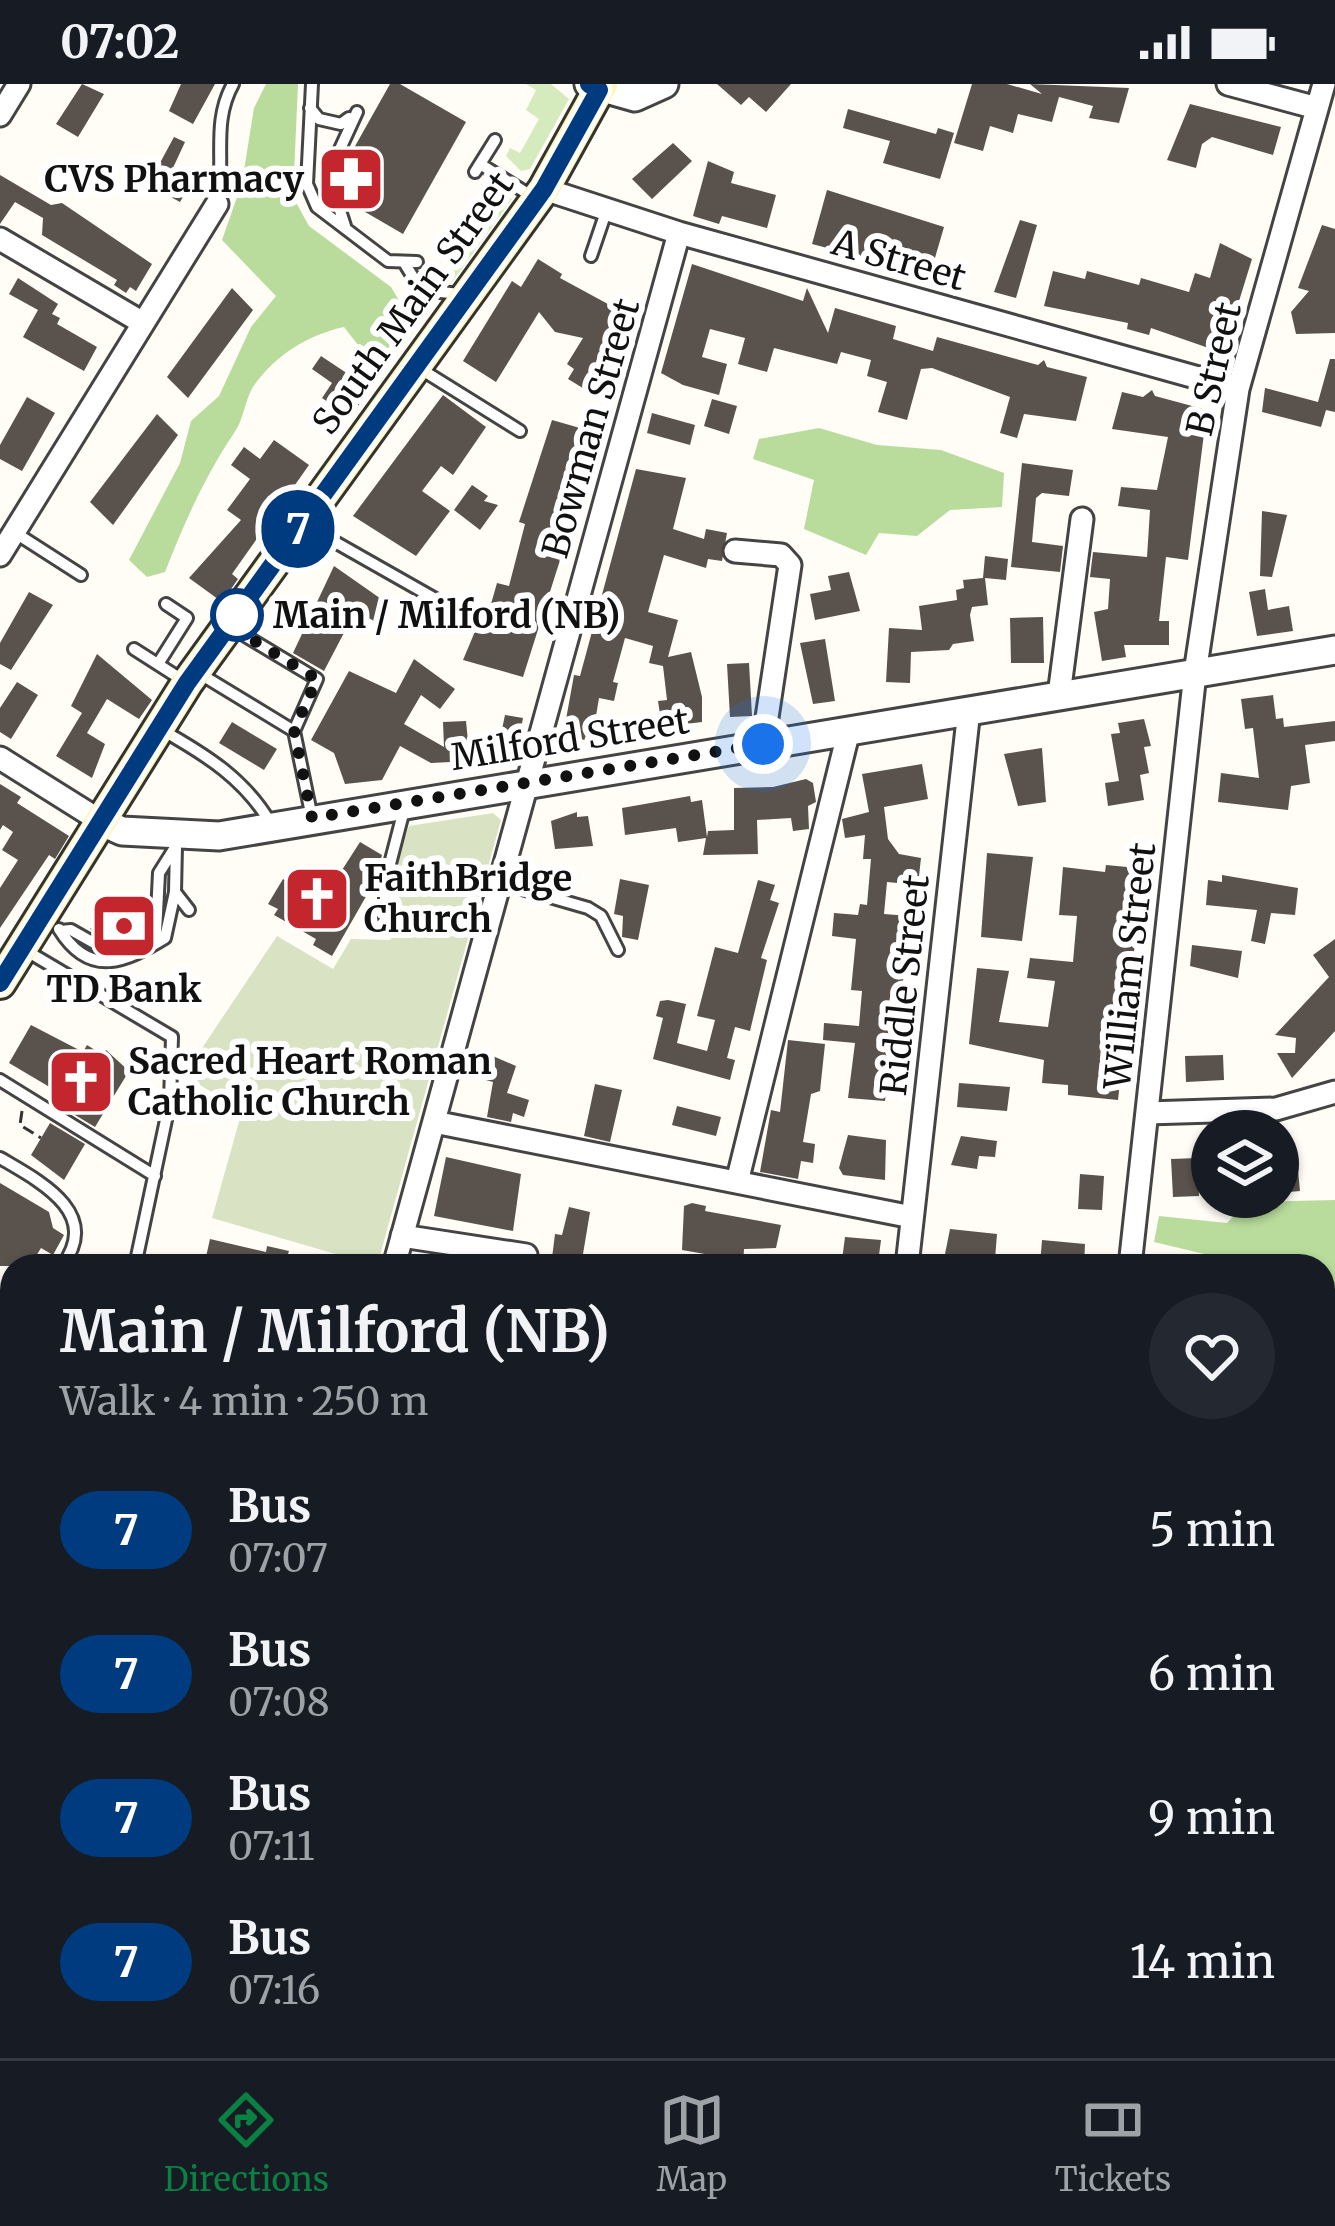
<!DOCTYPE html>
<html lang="en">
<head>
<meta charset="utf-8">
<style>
  body { margin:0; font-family:Merriweather,serif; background:#242831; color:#f1f3f6; height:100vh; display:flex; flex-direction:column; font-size:45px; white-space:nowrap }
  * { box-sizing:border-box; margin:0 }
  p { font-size:39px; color:#9ea1a6 }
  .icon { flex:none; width:66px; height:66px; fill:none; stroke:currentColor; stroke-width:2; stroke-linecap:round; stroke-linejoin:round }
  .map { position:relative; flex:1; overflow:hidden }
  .details { position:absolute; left:0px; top:1170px; width:1335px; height:804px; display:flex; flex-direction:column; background:#171b24; border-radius:36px 36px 0 0; box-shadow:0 3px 9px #0004 }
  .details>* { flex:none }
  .badge { padding:0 24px; border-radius:39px; font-size:42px; line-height:78px }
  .fabs { position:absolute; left:1191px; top:1026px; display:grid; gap:24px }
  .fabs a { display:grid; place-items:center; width:108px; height:108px; border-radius:50%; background:#171b24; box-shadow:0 3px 9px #0004; font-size:60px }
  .you { position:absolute; width:60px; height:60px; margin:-30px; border:9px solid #fff; border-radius:50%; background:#1a73e8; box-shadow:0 0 0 18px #1a73e833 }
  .map>.badge { position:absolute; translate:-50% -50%; box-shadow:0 0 0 6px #fff }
  .round { display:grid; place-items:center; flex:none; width:126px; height:126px; border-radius:63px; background:#242831 }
  .overview { display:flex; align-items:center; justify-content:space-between; height:204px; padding:0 60px }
  h1 { font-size:57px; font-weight:700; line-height:90px }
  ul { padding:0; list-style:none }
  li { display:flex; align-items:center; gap:36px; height:144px; padding:0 60px }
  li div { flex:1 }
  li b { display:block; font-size:45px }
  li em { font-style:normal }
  li .badge { min-width:132px; font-weight:700; text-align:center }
  .status { display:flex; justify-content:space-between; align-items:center; height:84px; padding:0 60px; background:#171b24; direction:ltr }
  .status svg { height:33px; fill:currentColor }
  .tabs { display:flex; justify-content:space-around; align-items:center; height:168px; border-top:3px solid #363941; background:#171b24; font-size:33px; color:#9ea1a6 }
  .tabs a { display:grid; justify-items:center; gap:6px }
  .tabs .active { color:#0b8043 }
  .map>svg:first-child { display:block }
</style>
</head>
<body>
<div class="status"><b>07:02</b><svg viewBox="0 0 49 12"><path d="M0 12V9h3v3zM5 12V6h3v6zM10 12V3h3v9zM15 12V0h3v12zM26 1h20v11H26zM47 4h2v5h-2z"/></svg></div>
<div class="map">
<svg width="1335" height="1974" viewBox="0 0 1335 1974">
  <rect width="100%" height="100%" fill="#fffdf5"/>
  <!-- green -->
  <path fill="#d5ebbd" d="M526,0h25l18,15 -39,70 -9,2 -15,-15 4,-8 10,5 19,-34 -13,-9 10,-20z
    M484,102l28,13 -62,86 -28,-8 6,-8 16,8 47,-74 -12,-7z"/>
  <!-- forest -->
  <path fill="#b9dc9c" d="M266,0h32l-5,113 16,29 82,61 25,42 -27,32 -24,-7 -21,-27c-36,8 -69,28 -91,60 -8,13 -9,30 -17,43 -31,46 -51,91 -71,142l-18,5 -18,-17 51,-97 11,-42 28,-25 32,-69 25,-31 -54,-56 20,-57 12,-75z
    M819,344l58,17 64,5 63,23 -2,34 -52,3 -33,26 -38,-3 -13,22 -62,-26 10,-49 -61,-21 6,-20z
    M1335,1116v93l-12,-9v-18h-68l-101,-24 5,-26 68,7 20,-21z
    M596,1962h133l4,12h-130z"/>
  <!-- cemetery -->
  <path fill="#d9e3c4" d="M493,729l8,7 -124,446 -165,-48 30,-107 -58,-36 93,-139 56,33 18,-30 39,1 11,-17 -6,-57 14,-40z"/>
  <!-- pitch -->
  <path fill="#e6f2cf" d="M1335,1649v325h-109l-1,-12h98v-312z"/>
  <!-- building -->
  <path fill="#5a524d" d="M82,0l22,10 -26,43 -22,-13z
    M181,0h34l-22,40 -24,-13z
    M390,0h10l66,38 -63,112 -55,-32 -12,-22z
    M717,0h74l-25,28 -17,-15 -8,8z
    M972,0h35l35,10 -12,-10 99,4 -10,35 -30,-5 4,-12 -34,-9 -7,25 -34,-8 -5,19 -23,-7 -7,25 -29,-8z
    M1190,20l91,23 -8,28 -61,-18 -10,7 -6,24 -29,-8z
    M848,25l88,25 2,-6 16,5 -14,46 -57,-16 7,-22 -47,-13z
    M174,53l11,5 -13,28 20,11 -12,21 -32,-17z
    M673,59l19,18 -40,38 -20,-20z
    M708,77l26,11 -3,11 45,12 -9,33 -45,-12 -3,8 -26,-8z
    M0,91l51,30 11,-2 90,61 -16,27 -6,-4 -4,6 -12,-8 3,-5 -75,-45 1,-17 -28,-16 -15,22z
    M827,106l117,37 -14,48 -118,-31z
    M1020,136l17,5 -21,73 -22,-6z
    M1322,141l13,4v104l-39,1 -5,-22 18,-21 -11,-3z
    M1220,159l32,16 -29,94 -72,-25 -2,7 -22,-6 1,-6 -84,-17 9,-35 32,8 2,-8 52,14 2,-7 48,14 6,-19 15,5z
    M538,175l24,15 -2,4 70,38 -24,39 6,3 -8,15 5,3 -13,20 -28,-17 6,-10 -7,-5 16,-26 -28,-6 -16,-20 -43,70 -33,-21 49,-80 9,6z
    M692,180l111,37 4,-13 21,45 7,-25 61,18 -3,13 40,12 4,-14 101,28 6,-5 3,7 40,10 -11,44 -52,-7 -7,24 -17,-5 10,-36 -78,-29 -11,1 -14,51 -29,-8 9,-30 -20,-6 4,-16 -30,-8 -4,12 -63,-16 -7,24 -29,-8 7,-26 -35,-9 -8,28 25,7 -8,31 -36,-10 -22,-12z
    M18,194l40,26 -6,10 8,4 -3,6 40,23 -13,24 -61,-34 15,-27 -29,-16z
    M232,204l21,22 -65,88 -21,-21z
    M321,272l42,28 -5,7 7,5 -15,21 -28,-19 10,-15 -20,-14z
    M1330,275h5v53l-9,-2 -5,17 -59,-15 3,-24 53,14z
    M1152,306l3,6 52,14 -19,150 -22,-3 -7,64h10v24h-45l2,12 -24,4 -8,-49 14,-3 2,-30 -20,-2 3,-25 54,5 3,-47 -32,-4 3,-19 36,3 11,-53 -56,-8 10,-37 21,5z
    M443,311l43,32 -33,48 -12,-9 -19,25 28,20 -34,45 -63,-40z
    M27,313l28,16 -33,58 -22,-12v-14z
    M712,315l25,7 -8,28 -25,-8z
    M652,329l43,12 -5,20 -43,-12z
    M157,330l21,21 -65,90 -23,-23z
    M552,336l49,14 -5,18 -5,-1 -21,77 -12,-3 -7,29 10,3 -38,120 -60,-17 21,-50 5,1 8,-28 12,3 16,-62 -6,-2z
    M274,356l35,25 -77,109 6,5 -16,23 -33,-24 52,-58 -14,-10 23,-31 -19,-14 13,-18 16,12z
    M1022,379l51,7 -4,26 -27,-3 -6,5 -4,44 31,4 -3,26 -49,-5z
    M636,385l50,9 -13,51 31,10 2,-10 21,4 -5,28 -14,-2 -2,9 -42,-13 -16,57 30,8 -10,37 23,-5 11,45v25l-40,5 -4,-26 9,-1 -4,-34 -14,-3 4,-17 -28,-8 -12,44 5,1 -4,18 -15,-3 -5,30 -7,-1 -2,13 -22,-4 11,-61 6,1z
    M472,401l16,11 -4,5 14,4 -18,25 -26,-20z
    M1262,427l25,4 -15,62 -12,-1z
    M985,472l23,3 -2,21 -21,-2 3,27 -16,2 -2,8 4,26 -21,3 -4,6 -38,2 -1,31 -24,-1 3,-54 33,2 -3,-24 38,-6 -1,-10 8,-2 -1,-8 20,-2z
    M334,482l50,35 -10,20 -9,-5 -10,18 -9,-5 -22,42 -31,-18z
    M849,488l11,39 -45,9 -5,-26 21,-4 -3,-14z
    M1265,505l3,21 21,-4 4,25 -36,5 -8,-44z
    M29,508l24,13 -42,65 -11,-6v-21z
    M1043,533l1,46h-33l-1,-45z
    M825,555l10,62 -22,3 -13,-61z
    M97,570l55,46 -13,19 -32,-20 -20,34 18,11 -13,34 -36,-22 26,-43 -11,-7z
    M414,575l41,30 -15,20 -19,-14 -17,29 40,23 -1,-25 23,-1 4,40 -39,2 -31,-17 -18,34 -37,4 -11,-31 -23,-13 38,-69 47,22z
    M749,579l3,53 -22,1 -3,-53z
    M17,598l21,13 -27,44 -11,-7v-24z
    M1273,611l3,24 7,-1 1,9 51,-6v20l-30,4 5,38 -19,3 -3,24 -70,-8 3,-29 38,5 -6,-50 -8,1 -4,-30z
    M505,631l18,3 -8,43 -19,-3z
    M1144,635l7,27 -7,1 5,26 -9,2 4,25 -36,6 -3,-23 14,-2 -8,-47 9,-1 -2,-10z
    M232,638l45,27 -13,21 -45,-27z
    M1042,664l4,54 -28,4 -14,-52z
    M922,680l6,35 -44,8 4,32 11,15 22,4 -3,27 -31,-3 -3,32 26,2 -2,22 -11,-1 -3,33 10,1 -2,21 -11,-1 -5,31 14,1 -10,52h7l-3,18 -8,-1 -1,9 -37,-3 7,-55 -32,-3 1,-17 35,3 3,-35 -11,-1 5,-51 -24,-3 2,-23 24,2 2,-11 7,1 4,-46h-8l2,-24 -20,3 -3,-19 27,-7 -7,-38z
    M806,695l7,4 3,19 -8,4 1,23 -16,2 -2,-13 -34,2 1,34 -55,1 3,-17 -28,4 -2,-14 -51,7 -3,-27 68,-12 1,6 11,-2 5,37 1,-6 26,-1v-42l39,-1z
    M0,700l21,13 -4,6 52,33 -14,23 -6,-4 -49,73v-40l18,-28 -16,-10 11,-18 -10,-7 -3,5z
    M577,728v5l11,-1 5,30 -38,3 -4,-28z
    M360,758l22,13 -6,24 -44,77 -19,-11 3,-6 -42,-24 4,-6 -10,-5 15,-25 8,5 4,-7 31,18z
    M987,769l46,4 -11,84 -41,-4z
    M1106,781l32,3 -6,48 15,8 -5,20 -7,-1 -17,157 -50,-5v-10l-26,-2 2,-23 -75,-16 8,-76 32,3 -10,51 49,5 7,-46 -28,-3 3,-20 43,4 4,-46 -18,-1 4,-48 42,5z
    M1222,791l76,13 -3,27 -24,-2 -6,31 -14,-3 6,-31 -51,-5 2,-25 14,2z
    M620,795l29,6 -11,55 -16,-3 1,-21 -9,-2z
    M758,796l17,5 -5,15 9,3 -18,55 6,2 -17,71 -15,-4 -8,31 8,2 -5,20 -77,-21 10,-41 -7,-2 4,-15 8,-1 18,4 -9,39 30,8 8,-31 -18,-4 18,-69 23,6z
    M137,817l10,26 -30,18 -27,-16 35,-27 3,5z
    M1335,855v92l-43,47 -15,-25h18l1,-15 -21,-3 54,-58 -16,-22z
    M1192,861l50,6 -4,27 -48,-12z
    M31,941l52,27 4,-7 16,10 3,-5 23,21 -34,56 -35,-21 -6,-7 4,-7 -49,-29z
    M788,956l37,4 -5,47 -9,3 -8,48 12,2 -2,19 -12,-2 -3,18 -38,-7 11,-62 9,2z
    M479,966l37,16 -9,27 22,7 -5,17 -11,-4 -2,9 -24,-5 6,-35 -21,-6z
    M1223,971l1,25 -38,2 -1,-26z
    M959,999l51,4 -3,24 -50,-4z
    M595,1000l27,6 -12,52 -26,-6z
    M677,1022l44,11 -5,19 -44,-11z
    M50,1039l35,21 -21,36 -33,-25z
    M848,1051l38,5 -1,40 -42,-5 -4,-7z
    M961,1052l36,5 -2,16 -16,-1 -2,13 -26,-4z
    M1296,1066l4,41 -22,2v-42z
    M446,1073l75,17 -8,57 -79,-15z
    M1198,1074l1,38 -26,1 -2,-38z
    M1080,1090l24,2 -2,34 -24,-1z
    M0,1099l49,29 4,16 11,7 -11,20 -12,-7 -11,18h-30z
    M692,1119l14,3 -1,5 76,14 -5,23 -32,1 -1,17h-21v-9l-40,-7 2,-44z
    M569,1123l21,5 -9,54h-30l4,-32 7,1z
    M950,1145l47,5 -2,25 -50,-5z
    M845,1153l36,3 -3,23 -36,-3z
    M210,1155l56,13 1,-6 22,5 -2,6 12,3 -1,6h-94z
    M1042,1156l43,4 -1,22 -44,-1z"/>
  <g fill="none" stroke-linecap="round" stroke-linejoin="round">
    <defs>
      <path id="service" d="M312,0l-5,100 10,23 71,54 29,1
        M310,24l9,11 22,5 8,-6
        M480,80l53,33
        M475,88l20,-32
        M329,89l28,-61
        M333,105l12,37
        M217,120c9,-41 -6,-81 16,-120
        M591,172l16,-47
        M405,180l16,26 39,4
        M419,284l101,63
        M305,441l134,76
        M14,448l67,43
        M134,565l50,32
        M158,580l29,-46 -21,-14
        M197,588l97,59 23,-52 -85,-51
        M162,646c44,25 83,49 109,94
        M294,647l18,87
        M176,762l-1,46 14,18
        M501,799l87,25 13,8 17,34
        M385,834v-35l20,-77
        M59,845c31,50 67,33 106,9l10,-46
        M61,847l10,-1 46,26 39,-23 3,-60 17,-27
        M25,866l147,87 -2,64 -35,165
        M0,996l155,96
        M0,1074c41,24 102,55 62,108
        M0,1249l12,-17
        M0,1650l12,5
        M1249,1974l9,-12"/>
      <path id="minor" d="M1228,0l89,24
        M0,31l19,-31
        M544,105l135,44 559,156
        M0,155l143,84
        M735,467l46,4 9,10 -27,179
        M0,471l217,-351
        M1059,611l23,-176
        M0,674l102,64
        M1147,1029l129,-4 59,-17
        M434,1038l478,95
        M737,1098l112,-452
        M402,1152l124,19
        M394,1182l285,-1033
        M907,1182l62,-556
        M1130,1182l65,-593 43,-284 86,-305
        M0,1791l12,8
        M266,1962l19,12
        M992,1962l1,12
        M1211,1962l1,12
        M113,1974l7,-12"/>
      <path id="tertiary" d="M589,0l46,13 29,-13
        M102,738l20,9 97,5 1116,-186"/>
      <path id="secondary" d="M0,899l187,-300 357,-494 58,-105
        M0,1392l12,6
        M1323,1480l12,1"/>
    </defs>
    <!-- service casing -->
    <use href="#service" stroke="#444" stroke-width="16"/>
    <!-- minor casing -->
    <use href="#minor" stroke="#444" stroke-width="27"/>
    <!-- tertiary casing -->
    <use href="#tertiary" stroke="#444" stroke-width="33"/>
    <!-- secondary casing -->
    <use href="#secondary" stroke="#333" stroke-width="36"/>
    <!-- path -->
    <path stroke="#333" stroke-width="3" stroke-dasharray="12 6" stroke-linecap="butt" d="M22,1027l-2,14 21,13
      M1323,1706h12
      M1323,1750l12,-1
      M1323,1802l12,-1
      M1320,1962l1,6 14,-1"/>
    <!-- service -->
    <use href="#service" stroke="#fff" stroke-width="10"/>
    <!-- minor -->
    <use href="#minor" stroke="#fff" stroke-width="21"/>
    <!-- tertiary -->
    <use href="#tertiary" stroke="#fff" stroke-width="27"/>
    <!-- secondary -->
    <use href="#secondary" stroke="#fff6b0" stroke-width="30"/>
  </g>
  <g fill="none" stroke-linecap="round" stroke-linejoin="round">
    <defs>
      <path id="line" d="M0,899l187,-300 357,-494 55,-99 -10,-6"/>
    </defs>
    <!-- line casing -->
    <use href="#line" stroke="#fff" stroke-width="27"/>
    <!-- line -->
    <use href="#line" stroke="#003b80" stroke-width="18"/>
    <!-- walk -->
    <path stroke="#111" stroke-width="12" stroke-dasharray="0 21.6" d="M237,531l-7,11 87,53 -23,51 18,88 451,-74"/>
  </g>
  <!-- icons -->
  <defs>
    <symbol id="pharmacy-square" viewBox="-11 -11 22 22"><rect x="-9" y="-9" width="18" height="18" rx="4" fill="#c4262e" stroke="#fff"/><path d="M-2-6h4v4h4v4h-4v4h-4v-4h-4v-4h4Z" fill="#fff"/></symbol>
    <symbol id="church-square" viewBox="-11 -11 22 22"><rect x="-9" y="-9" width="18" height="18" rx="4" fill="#c4262e" stroke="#fff"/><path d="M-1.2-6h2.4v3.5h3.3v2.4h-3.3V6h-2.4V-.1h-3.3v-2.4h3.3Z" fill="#fff"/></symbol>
    <symbol id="bank-square" viewBox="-11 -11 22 22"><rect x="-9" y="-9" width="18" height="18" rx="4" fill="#c4262e" stroke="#fff"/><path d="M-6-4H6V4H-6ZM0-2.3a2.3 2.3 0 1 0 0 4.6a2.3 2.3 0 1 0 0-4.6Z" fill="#fff"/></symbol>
  </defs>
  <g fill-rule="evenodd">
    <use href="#pharmacy-square" x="313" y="57" width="76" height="76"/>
    <use href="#church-square" x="279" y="777" width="76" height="76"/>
    <use href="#bank-square" x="86" y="804" width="76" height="76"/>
    <use href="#church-square" x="43" y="960" width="76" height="76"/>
  </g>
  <!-- markers -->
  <circle fill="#fff" stroke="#003b80" stroke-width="6" cx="237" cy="531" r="24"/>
  <g text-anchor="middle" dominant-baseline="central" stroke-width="12" stroke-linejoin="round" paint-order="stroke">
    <!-- poi labels -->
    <g font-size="36" font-weight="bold" fill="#111" stroke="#fff" text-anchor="start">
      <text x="304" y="95" text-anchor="end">CVS Pharmacy</text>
      <text x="364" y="794">FaithBridge<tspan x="364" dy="41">Church</tspan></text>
      <text x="124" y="905" text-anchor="middle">TD Bank</text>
      <text x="128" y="977">Sacred Heart Roman<tspan x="128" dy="41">Catholic Church</tspan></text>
    </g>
    <!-- street labels -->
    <g font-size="36" fill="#111" stroke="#fff">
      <text transform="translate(899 176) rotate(16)">A Street</text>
      <text transform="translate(413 219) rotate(-54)">South Main Street</text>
      <text transform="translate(1214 285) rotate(-77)">B Street</text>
      <text transform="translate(591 344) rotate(-74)">Bowman Street</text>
      <text transform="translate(570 655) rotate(-9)">Milford Street</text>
      <text transform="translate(1130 882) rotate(-84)">William Street</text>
      <text transform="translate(905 901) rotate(-84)">Riddle Street</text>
    </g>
    <!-- stop labels -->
    <g font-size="36" font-weight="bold" fill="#111" stroke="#fff" text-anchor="start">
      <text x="273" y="531">Main / Milford (NB)</text>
    </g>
  </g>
</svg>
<div class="fabs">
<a><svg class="icon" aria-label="layers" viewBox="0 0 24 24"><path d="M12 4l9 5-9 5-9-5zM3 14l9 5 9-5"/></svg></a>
</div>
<div class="you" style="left:763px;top:660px"></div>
<b class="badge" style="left:298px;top:445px;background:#003b80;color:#fff">7</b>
<section class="details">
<div class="overview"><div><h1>Main / Milford (NB)</h1><p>Walk · 4 min · 250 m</p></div><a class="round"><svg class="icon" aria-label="heart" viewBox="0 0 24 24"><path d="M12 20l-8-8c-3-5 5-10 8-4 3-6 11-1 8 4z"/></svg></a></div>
<ul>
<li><span class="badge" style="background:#003b80;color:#fff">7</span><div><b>Bus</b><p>07:07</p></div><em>5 min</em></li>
<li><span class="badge" style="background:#003b80;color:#fff">7</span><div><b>Bus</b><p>07:08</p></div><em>6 min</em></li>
<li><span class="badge" style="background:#003b80;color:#fff">7</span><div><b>Bus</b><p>07:11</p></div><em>9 min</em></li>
<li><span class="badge" style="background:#003b80;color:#fff">7</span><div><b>Bus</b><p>07:16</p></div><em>14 min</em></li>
</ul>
</section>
</div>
<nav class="tabs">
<a class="active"><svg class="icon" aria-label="directions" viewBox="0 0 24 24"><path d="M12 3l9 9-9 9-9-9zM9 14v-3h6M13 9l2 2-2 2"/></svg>Directions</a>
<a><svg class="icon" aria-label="map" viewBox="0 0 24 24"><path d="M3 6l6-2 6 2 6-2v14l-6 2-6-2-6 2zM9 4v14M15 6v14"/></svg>Map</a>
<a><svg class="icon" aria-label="tickets" viewBox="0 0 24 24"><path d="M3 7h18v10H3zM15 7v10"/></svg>Tickets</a>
</nav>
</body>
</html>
